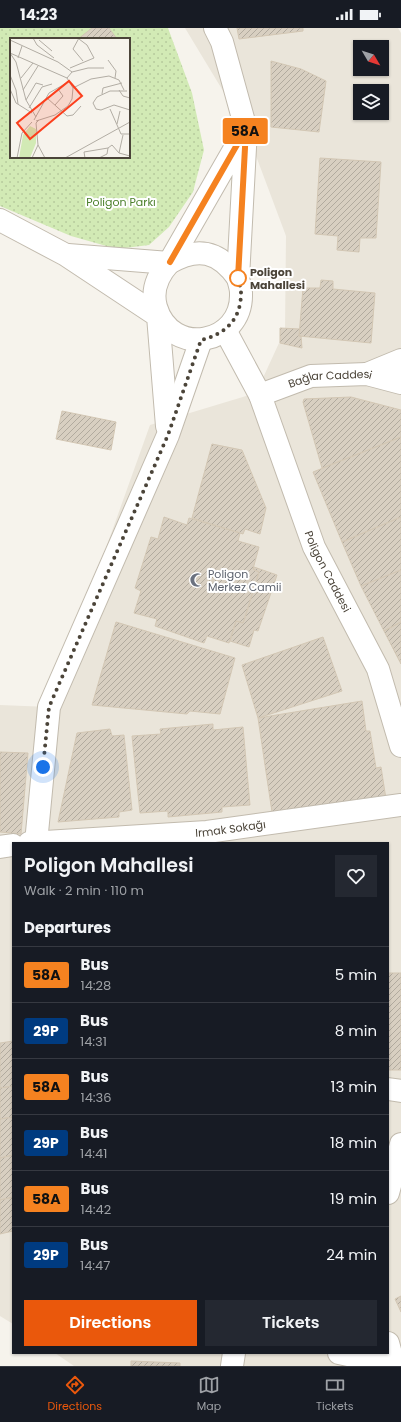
<!DOCTYPE html>
<html lang="en">
<head>
<meta charset="utf-8">
<style>
  body { margin:0; font-family:Poppins,sans-serif; background:#242831; color:#f1f3f6; height:100vh; display:flex; flex-direction:column; font-size:15px; white-space:nowrap }
  * { box-sizing:border-box; margin:0 }
  p { font-size:13px; color:#9ea1a6 }
  .icon { flex:none; width:22px; height:22px; fill:none; stroke:currentColor; stroke-width:2; stroke-linecap:round; stroke-linejoin:round }
  .map { position:relative; flex:1; overflow:hidden }
  .sheet { position:absolute; left:12px; top:814px; width:377px; height:512px; display:flex; flex-direction:column; background:#171b24; border-radius:0px; box-shadow:0 1px 3px #0004 }
  .sheet>* { flex:none }
  .badge { padding:0 8px; border-radius:3px; font-size:14px; line-height:26px }
  .needle { width:26px; rotate:129deg }
  .buttons { position:absolute; left:353px; top:12px; display:grid; gap:8px }
  .buttons a { display:grid; place-items:center; width:36px; height:36px; border-radius:0px; background:#171b24; box-shadow:0 1px 3px #0004; font-size:20px }
  .you { position:absolute; width:20px; height:20px; margin:-10px; border:3px solid #fff; border-radius:50%; background:#1a73e8; box-shadow:0 0 0 6px #1a73e833 }
  .map>.badge { position:absolute; translate:-50% -50%; box-shadow:0 0 0 2px #fff }
  h2 { padding:0 12px; font-size:15px; line-height:36px }
  .round { display:grid; place-items:center; flex:none; width:42px; height:42px; border-radius:0px; background:#242831 }
  .headline { display:flex; align-items:center; justify-content:space-between; height:68px; padding:0 12px }
  h1 { font-size:19px; font-weight:600; line-height:30px }
  .button { display:flex; gap:8px; margin-top:auto; padding:8px 12px }
  .button a { flex:1; height:46px; border-radius:0px; background:#ea580c; color:#fff; font-size:16px; font-weight:600; line-height:46px; text-align:center }
  .button a+a { background:#242831; color:#f1f3f6 }
  ul { padding:0; list-style:none }
  li { display:flex; align-items:center; gap:12px; height:56px; padding:0 12px; border-top:1px solid #363941 }
  li div { flex:1 }
  li b { display:block; font-size:15px }
  li em { font-style:normal }
  li .badge { min-width:44px; font-weight:700; text-align:center }
  .status { display:flex; justify-content:space-between; align-items:center; height:28px; padding:0 20px; background:#171b24; direction:ltr }
  .status svg { height:11px; fill:currentColor }
  .dock { display:flex; justify-content:space-around; align-items:center; height:56px; border-top:1px solid #363941; background:#171b24; font-size:11px; color:#9ea1a6 }
  .dock a { display:grid; justify-items:center; gap:2px }
  .dock .selected { color:#ea580c }
  .map>svg:first-child { display:block }
</style>
</head>
<body>
<div class="status"><b>14:23</b><svg viewBox="0 0 49 12"><path d="M0 12V9h3v3zM5 12V6h3v6zM10 12V3h3v9zM15 12V0h3v12zM26 1h20v11H26zM47 4h2v5h-2z"/></svg></div>
<div class="map">
<svg width="401" height="1338" viewBox="0 0 401 1338">
  <defs>
    <pattern id="park-dots" width="8" height="8" patternUnits="userSpaceOnUse"><rect width="8" height="8" fill="#d2eab5"/><path d="M2 2h.1M6 6h.1" fill="none" stroke="#b6ca9c" stroke-width="1.8" stroke-linecap="round"/></pattern>
    <pattern id="building-hatch" width="6" height="6" patternUnits="userSpaceOnUse"><rect width="6" height="6" fill="#d8cfc1"/><path d="M-1 1l2-2M0 6l6-6M5 7l2-2" fill="none" stroke="#b1aa9e"/></pattern>
  </defs>
  <rect width="100%" height="100%" fill="#f6f3ec"/>
  <!-- residential -->
  <path fill="#eae5da" fill-rule="evenodd" d="M185,0h213l3,5v1333h-327l-19,-13h333v-510h-375v481l-13,-8v-611l49,2 101,-282 106,-32 29,-63 1,-94 -40,-107zM360,19h22v22h-22zM360,63h22v22h-22z"/>
  <!-- park -->
  <path fill="url(#park-dots)" fill-rule="evenodd" d="M0,0h168l24,65 12,57 -11,42 -24,35 -20,18 -32,4 -46,-13 -71,-30zM11,11h118v118h-118z"/>
  <!-- building -->
  <path fill="url(#building-hatch)" stroke="#d3c7b4" d="M92,0h17l8,11h-39z
    M237,0h66v3l-64,8z
    M271,33l30,8 25,12 -7,51 -48,-5z
    M320,130l61,4 -5,76h-16l-1,14 -22,-2 1,-14 -23,-2z
    M321,252l12,1v8l42,4 -4,50 -72,-7 4,-48h17z
    M280,300l20,1 -1,7h2l1,12 -22,-5z
    M351,369l50,13v27l-79,31 -19,-66 1,-3z
    M62,383l54,11 -5,28 -55,-11z
    M401,409v80l-59,25 -29,-70z
    M212,416l30,6 24,58 -6,26 -15,-5 -2,5 -3,-1 -48,-15z
    M164,489l23,8 2,-7 51,15 -2,8 21,6 -6,22 6,3 -16,51 -7,-2 -7,22 -22,-7 -3,7 -49,-17 2,-7 -23,-6 7,-22 -6,-3 16,-51 7,2z
    M401,489v53l-40,16 -19,-44z
    M254,539l23,8 -19,56 -4,-1 -5,17 -19,-6 6,-20 7,2 2,-5 14,-46 -6,-3z
    M401,542v52l-17,9 -23,-45z
    M116,594l119,36 -15,56 -30,-3 -3,3 -95,-9z
    M401,594v42l-17,-33z
    M323,609l19,54 -84,27 -16,-53z
    M362,673l4,30h4l6,37 5,-1 5,32 -51,8 -1,-4 -62,9 -14,-94z
    M213,696v6l30,-3 7,78 -28,2v5l-54,5v-6l-28,2 -8,-77 29,-2 -1,-5z
    M110,701l2,7 12,-1 8,75 -13,2v5l-61,5 19,-89z
    M0,724l28,1 -7,81 -21,-2z
    M388,945h13v97h-13z
    M13,1013v45l-13,2v-45z
    M13,1058v31l-13,2v-31z
    M13,1089v38l-13,3v-39z
    M13,1127v42l-13,3v-42z
    M13,1169v34l-13,3v-34z
    M401,1268v16l-6,-13z
    M131,1333l49,2v3h-49z"/>
  <g fill="none" stroke-linecap="round" stroke-linejoin="round">
    <defs>
      <g id="minor">
        <path d="M215,0l7,14 24,87 -8,149c1,5 3,10 3,15 2,52 -70,65 -85,14 -5,-18 2,-32 13,-44l77,-134"/>
        <path d="M0,192l66,35 92,61 9,110"/>
        <path d="M68,227l101,8c29,-17 50,-12 69,15"/>
        <path id="s1" d="M225,302l35,65 54,152 64,122 23,77"/>
        <path d="M367,346l34,-14"/>
        <path id="s2" d="M260,367l51,-19 56,-2 34,9"/>
        <path id="s3" d="M29,815l178,-11 194,-27"/>
        <path d="M36,815l13,-136 119,-272 33,-95"/>
        <path d="M0,819l13,-2"/>
        <path d="M388,1061l13,2"/>
        <path d="M388,1165l13,-49"/>
        <path d="M388,1315l6,22"/>
        <path d="M339,1325l55,12 7,-1"/>
        <path d="M232,1338l2,-13"/>
      </g>
    </defs>
    <!-- minor casing -->
    <use href="#minor" stroke="#c2bbae" stroke-width="24"/>
    <!-- minor -->
    <use href="#minor" stroke="#fff" stroke-width="22"/>
  </g>
  <g fill="none" stroke-linecap="round" stroke-linejoin="round">
    <defs>
      <path id="line" d="M170,234l76,-133 -8,149"/>
    </defs>
    <!-- line casing -->
    <use href="#line" stroke="#fff" stroke-width="9"/>
    <!-- line -->
    <use href="#line" stroke="#f58220" stroke-width="6"/>
    <!-- walk -->
    <path stroke="#4b4439" stroke-width="4" stroke-dasharray="0 7.2" d="M43,739l6,-60 119,-272 33,-95c24,-6 40,-20 40,-47 0,-5 -2,-10 -3,-15"/>
  </g>
  <!-- icons -->
  <defs>
    <symbol id="mosque-bare" viewBox="-9 -9 18 18"><path d="M3.5-4.9A6 6 0 1 0 3.5 4.9A5 5 0 1 1 3.5-4.9Z" fill="#6b7280" stroke="#fff" stroke-width="2.5" paint-order="stroke"/></symbol>
  </defs>
  <g fill-rule="evenodd">
    <use href="#mosque-bare" x="187" y="542" width="20" height="20"/>
  </g>
  <!-- markers -->
  <circle fill="#fff" stroke="#f58220" stroke-width="2" cx="238" cy="250" r="8"/>
  <g text-anchor="middle" dominant-baseline="central" stroke-width="4" stroke-linejoin="round" paint-order="stroke">
    <!-- park labels -->
    <g font-size="11" fill="#4a7f2a" stroke="#fff">
      <text x="121" y="174">Poligon Parkı</text>
    </g>
    <!-- stop labels -->
    <g font-size="11" font-weight="bold" fill="#4b4439" stroke="#fff" text-anchor="start">
      <text x="250" y="244">Poligon<tspan x="250" dy="13">Mahallesi</tspan></text>
    </g>
    <!-- street labels -->
    <g font-size="11" fill="#4b4439" stroke="#fff">
      <text stroke="none"><textPath href="#s2" startOffset="73">Bağlar Caddesi</textPath></text>
      <text stroke="none"><textPath href="#s1" startOffset="263">Poligon Caddesi</textPath></text>
      <text stroke="none"><textPath href="#s3" startOffset="202">Irmak Sokağı</textPath></text>
    </g>
    <!-- worship labels -->
    <g font-size="11" fill="#5b616d" stroke="#fff" text-anchor="start">
      <text x="208" y="546">Poligon<tspan x="208" dy="13">Merkez Camii</tspan></text>
    </g>
  </g>
  <!-- overview -->
  <g transform="translate(10 10)">
    <rect width="120" height="120" fill="#f6f3ec"/>
    <path d="M20,88l6,3v14l-6,15h-11l4,-23z" fill="#d2eab5"/>
    <path fill="none" stroke="#b2ada4" stroke-width="1" d="M23,0l4,7 17,13M69,0l-6,11 10,12M0,2l48,22 14,10M29,2l13,11M0,15l6,9 10,38 10,17M0,15l57,25M8,20l4,-12M98,22l8,11 -1,7M60,30l24,-10 -7,-13 -8,-6M0,37l6,15 2,14M11,40l12,-15M57,40l5,-6 16,-4h16M63,50l18,-9 18,-3 10,4 5,10M0,51l6,14 16,10M13,52l15,-24M109,52l4,6 7,2M117,53h-17l-13,6 -4,6 3,6 5,1 13,-5 16,5M92,56l1,-6 19,-5M37,60l20,18 6,-1 8,-9M16,62l10,-17 7,2M45,67l8,-9 -5,-7M19,70l13,-21 10,-3M100,71l11,25h9M24,82l15,-27 21,-12M29,82l-3,3 2,22 7,13M26,83l19,-6 13,-9 4,-7 1,-11 -6,-10M107,86l3,-13M109,115l4,-18M7,120l5,-25 10,-11M22,120l6,-13M55,120l65,-36M75,120l-1,-6 24,-4M89,120l8,-4 1,-6 4,-3 7,8 11,3"/>
    <path fill="#fc3f1d" fill-opacity="0.15" stroke="#fc3f1d" stroke-width="2" d="M59,43l13,15 -52,43 -13,-16z"/>
    <rect width="120" height="120" fill="none" stroke="#4b4439" stroke-width="2"/>
  </g>
</svg>
<div class="buttons">
<a><svg class="needle" viewBox="-14 -14 28 28"><path d="M0-13l5 13h-10z" fill="#e53935"/><path d="M0 13l5-13h-10z" fill="#9ea1a6"/></svg></a>
<a><svg class="icon" aria-label="layers" viewBox="0 0 24 24"><path d="M12 4l9 5-9 5-9-5zM3 14l9 5 9-5"/></svg></a>
</div>
<div class="you" style="left:43px;top:739px"></div>
<b class="badge" style="left:245px;top:103px;background:#f58220;color:#111">58A</b>
<section class="sheet">
<div class="headline"><div><h1>Poligon Mahallesi</h1><p>Walk · 2 min · 110 m</p></div><a class="round"><svg class="icon" aria-label="heart" viewBox="0 0 24 24"><path d="M12 20l-8-8c-3-5 5-10 8-4 3-6 11-1 8 4z"/></svg></a></div>
<h2>Departures</h2>
<ul>
<li><span class="badge" style="background:#f58220;color:#111">58A</span><div><b>Bus</b><p>14:28</p></div><em>5 min</em></li>
<li><span class="badge" style="background:#003b80;color:#fff">29P</span><div><b>Bus</b><p>14:31</p></div><em>8 min</em></li>
<li><span class="badge" style="background:#f58220;color:#111">58A</span><div><b>Bus</b><p>14:36</p></div><em>13 min</em></li>
<li><span class="badge" style="background:#003b80;color:#fff">29P</span><div><b>Bus</b><p>14:41</p></div><em>18 min</em></li>
<li><span class="badge" style="background:#f58220;color:#111">58A</span><div><b>Bus</b><p>14:42</p></div><em>19 min</em></li>
<li><span class="badge" style="background:#003b80;color:#fff">29P</span><div><b>Bus</b><p>14:47</p></div><em>24 min</em></li>
</ul>
<div class="button"><a>Directions</a><a>Tickets</a></div>
</section>
</div>
<nav class="dock">
<a class="selected"><svg class="icon" aria-label="directions" viewBox="0 0 24 24"><path d="M12 3l9 9-9 9-9-9zM9 14v-3h6M13 9l2 2-2 2"/></svg>Directions</a>
<a><svg class="icon" aria-label="map" viewBox="0 0 24 24"><path d="M3 6l6-2 6 2 6-2v14l-6 2-6-2-6 2zM9 4v14M15 6v14"/></svg>Map</a>
<a><svg class="icon" aria-label="tickets" viewBox="0 0 24 24"><path d="M3 7h18v10H3zM15 7v10"/></svg>Tickets</a>
</nav>
</body>
</html>
